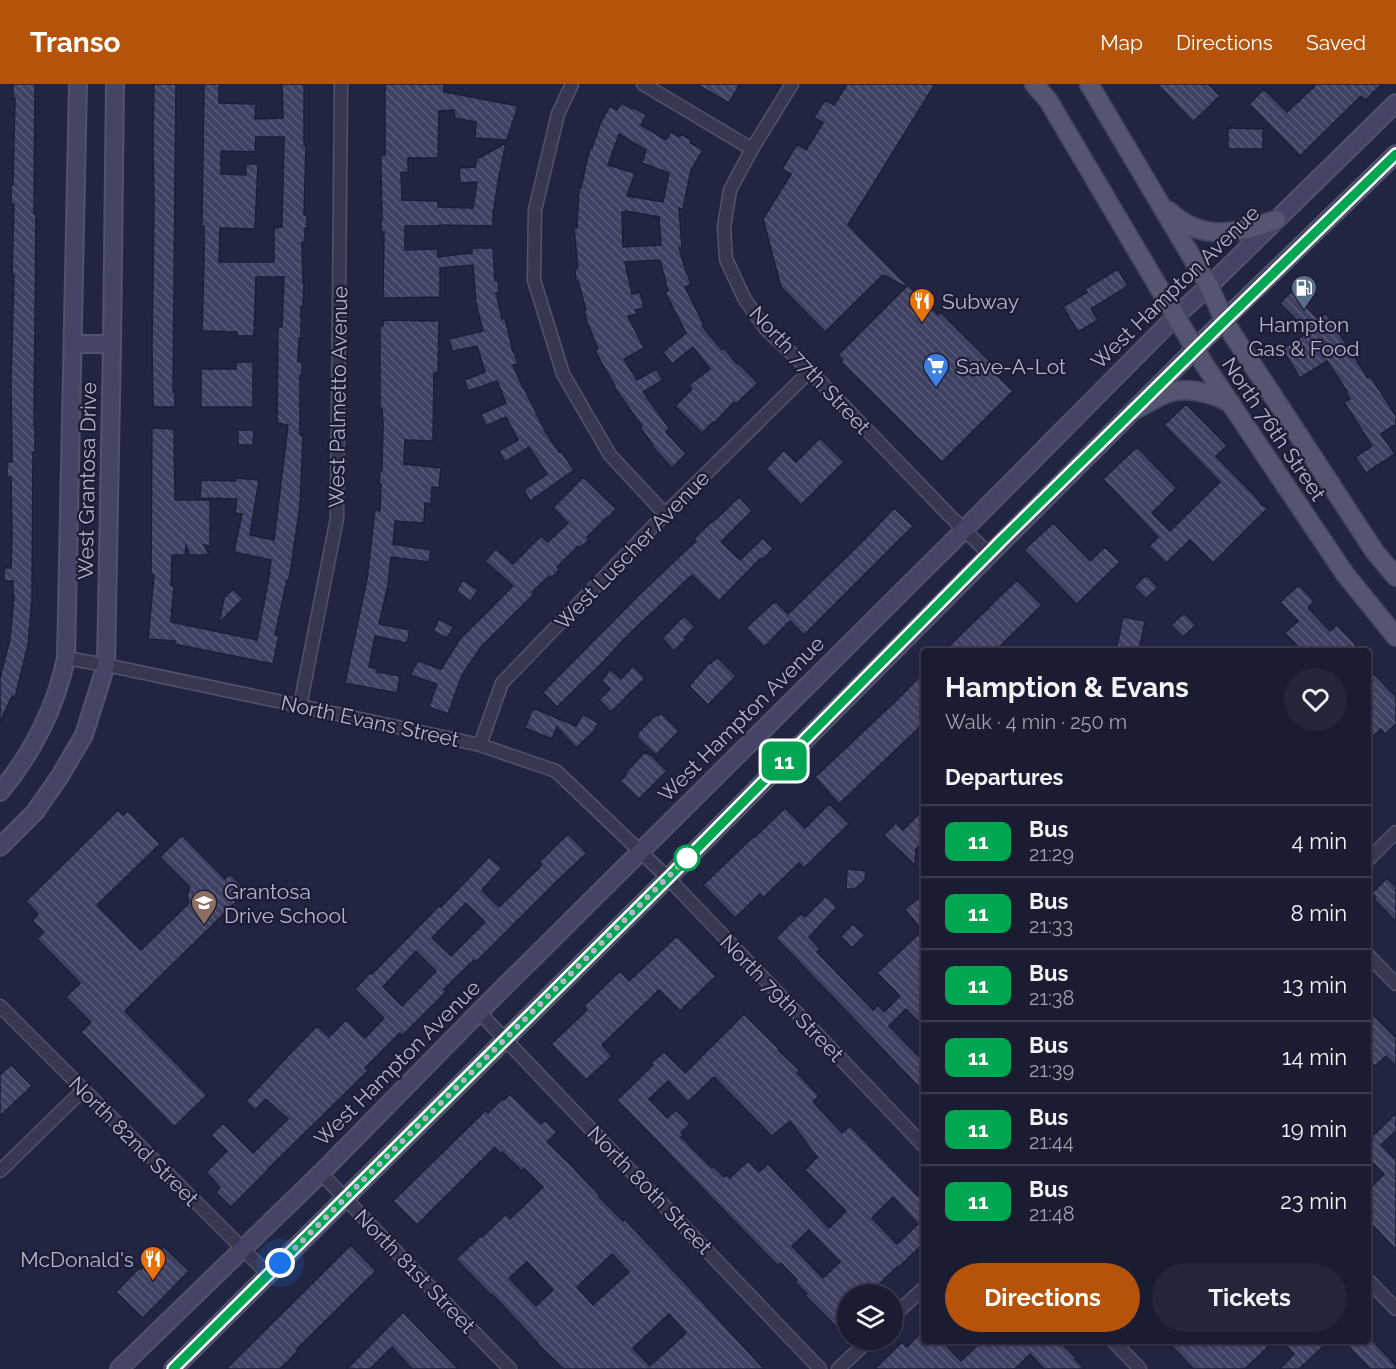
<!DOCTYPE html>
<html lang="en">
<head>
<meta charset="utf-8">
<style>
  body { margin:0; font-family:Raleway,sans-serif; background:#232539; color:#f1f3f6; height:100vh; display:flex; flex-direction:column; font-size:22px; white-space:nowrap }
  * { box-sizing:border-box; margin:0 }
  p { font-size:20px; color:#9fa1ab }
  .icon { flex:none; width:33px; height:33px; fill:none; stroke:currentColor; stroke-width:2; stroke-linecap:round; stroke-linejoin:round }
  .map { position:relative; flex:1; overflow:hidden }
  .drawer { position:absolute; left:921px; top:564px; width:450px; height:696px; display:flex; flex-direction:column; background:#1a1c31; border-radius:6px; box-shadow:0 2px 4px #0004,0 0 0 2px #383a4d }
  .drawer>* { flex:none }
  .badge { padding:0 12px; border-radius:9px; font-size:21px; line-height:39px }
  .buttons { position:absolute; left:837px; top:1200px; display:grid; gap:12px }
  .buttons a { display:grid; place-items:center; width:66px; height:66px; border-radius:50%; background:#1a1c31; box-shadow:0 2px 4px #0004,0 0 0 2px #383a4d; font-size:30px }
  .you { position:absolute; width:30px; height:30px; margin:-15px; border:4px solid #fff; border-radius:50%; background:#1a73e8; box-shadow:0 0 0 9px #1a73e833 }
  .map>.badge { position:absolute; translate:-50% -50%; box-shadow:0 0 0 3px #fff }
  h2 { padding:0 24px; font-size:22px; line-height:54px }
  .round { display:grid; place-items:center; flex:none; width:63px; height:63px; border-radius:32px; background:#232539 }
  .summary { display:flex; align-items:center; justify-content:space-between; height:102px; padding:0 24px }
  h1 { font-size:28px; font-weight:700; line-height:45px }
  .button { display:flex; gap:12px; margin-top:auto; padding:12px 24px }
  .button a { flex:1; height:69px; border-radius:36px; background:#b45309; color:#fff; font-size:24px; font-weight:700; line-height:69px; text-align:center }
  .button a+a { background:#232539; color:#f1f3f6 }
  ul { padding:0; list-style:none }
  li { display:flex; align-items:center; gap:18px; height:72px; padding:0 24px; border-top:2px solid #383a4d }
  li div { flex:1 }
  li b { display:block; font-size:22px }
  li em { font-style:normal }
  li .badge { min-width:66px; font-weight:700; text-align:center }
  header { display:flex; align-items:center; gap:36px; box-sizing:border-box; height:84px; padding:0 30px; background:#b45309; color:#fff }
  header strong { font-size:28px }
  nav { display:flex; gap:33px; margin-inline-start:auto; font-size:21px }
  .map>svg:first-child { display:block }
</style>
</head>
<body>
<header>
<strong>Transo</strong>
<nav><a>Map</a><a>Directions</a><a>Saved</a></nav>
</header>
<div class="map">
<svg width="1396" height="1285" viewBox="0 0 1396 1285">
  <defs>
    <pattern id="building-back-hatch" width="6" height="6" patternUnits="userSpaceOnUse" patternTransform="scale(1.5)"><rect width="6" height="6" fill="#3e4161"/><path d="M-1 5l2 2M0 0l6 6M5-1l2 2" fill="none" stroke="#585a76"/></pattern>
  </defs>
  <rect width="100%" height="100%" fill="#222541"/>
  <!-- building -->
  <path fill="url(#building-back-hatch)" stroke="#1d1f38" stroke-width="1.5" fill-rule="evenodd" d="M13,0h22l-1,130h2l-2,212h1v26h-2l-1,147 -4,46 -13,53 -3,-2 -12,26v-44l10,-39 4,-44h-1v-14h-9v-13h7l1,-35 -1,-56h-4v-15h5l-1,-81 3,-106h-2l2,-71h-3v-19h2l2,-87h-2z
    M154,0h22l-3,308h2v15h-22l-1,-61 2,-141 -1,-71z
    M204,0h15v19l37,1 -1,15 28,-1 -1,-34h22v61h2l-2,70h3v13h-2v14h-3l1,41h1l-1,24 -2,-1v32h-2l-1,24h4v13h-2v60h3l-3,71 -11,74h-2l-12,55h4l-6,29 -99,-20 1,-3 -27,-2 6,-64h-3l1,-147 22,1 1,71h35v46l-6,-1 5,10h-19l-4,-9 -1,9h-13l-1,31h3l-3,36 86,18 13,-69 -1,2 2,-13 -37,-8 8,-38 -7,-1 2,-14 -37,-1 1,-18 35,1v-3l23,2 -9,55 24,5 14,-115 -11,-2 1,-96h4l2,-50h-28l-2,59h-17v-4l-35,-1 2,-69v-36h-2zM256,53h28l-2,90 -8,1v34h-55l1,-34 35,1 3,-65h-12v11l-25,-1v-23l34,1z
    M385,0h59v8l74,14 -11,34 -32,-2 1,-16 -21,-4 -1,-8 -15,1 -1,47h-30v15l-7,-1 1,28 36,1v6l35,1 4,-26 -17,1 -1,-15 16,-1 2,-8 29,-16 -8,39 -5,32v12l-54,-1v1h-34v24l32,-1 1,8 34,-4v-5h21l2,33h3l1,12h-3l6,26 3,-1 8,34h1l4,12 -5,1 10,23h1l21,43 14,21 2,-1 13,19 -44,31 -6,-11 23,-16 -18,-27 -24,15 -6,-11 19,-11 -12,-23 -20,9 -5,-12 25,-11 -9,-22 -29,10 -4,-11 21,-8 -8,-26 -24,5 -5,-12 35,-8 -7,-27 -3,-39 -33,3v29l-57,1 1,-66h-3v-12h1l-1,-47v-18h4z
    M696,0h44l-11,19z
    M847,0h88l-87,141 59,60 -1,2 -23,-12 -58,57 -44,-45 -18,-68 28,-45 -9,-5 15,-25 9,6 17,-27 -9,-6 11,-17 9,5z
    M1157,0h51l12,12 -27,26z
    M1317,0h65l-16,16 -5,-4 -61,60 -51,-52 15,-15 23,23z
    M621,19l11,6 1,-2 13,8 -5,10 25,15 5,-8 8,5 2,-3 10,6 -1,3 13,7 -12,20 -8,39 -4,-1 3,40h-3l8,27h1l3,10 -6,2 19,38 -2,1 20,24 2,-2 13,16 1,-1 20,20 -22,21 -2,-2 -20,21 -1,-1 -11,11 -27,-27 17,-17 -3,-4 21,-16 -17,-22 -21,17 -9,-12 23,-19 -21,-41 3,-1 -8,-31 -35,2 7,32 8,-2 4,16 -9,2 2,4 -9,2 16,32 -20,11 13,21 19,-11 7,11 -20,12 26,36 -3,4 20,22 -14,14 -20,-22 1,-1 -13,-18 2,-1 -28,-39 1,-1 -15,-26 -5,-10 3,-1 -10,-25 -4,-13 2,-1 -8,-29h-2l-1,-12 3,-1 -4,-40h3l2,-41 2,1 7,-32 3,-9 1,1 8,-24 10,-18 7,4zM619,50l27,16 -4,13 27,10 -6,29 -36,-6 8,-23 -27,-8zM626,127l33,6 2,28 -38,2 -1,-35h4z
    M1228,44l35,1v20h-35z
    M1118,185l10,17 -37,23 7,11 -20,12 -15,-25 24,-15 -2,-3z
    M908,201l30,30 2,-3 57,57 -3,3 19,19 -71,71 -101,-100 2,-2 -5,-5z
    M1292,207l26,28 8,-6 42,65 3,-1 25,39v8l-15,10 14,20 -29,19 -11,-16 17,-11 -28,-44 6,-3 -4,-7 1,-1 -20,-30 -27,17 -18,-29 27,-17 -29,-29z
    M383,236l56,1 -1,52h-4l-1,68 -28,-1 -1,24 37,4 -2,20 -7,-1 -1,17 -6,-1 -1,20 -29,-2 -2,23 38,6 -2,12 -38,-5 -3,28 -9,39 31,6 -3,13 -32,-7 -6,31 9,2 -1,3 23,4 -3,17 -52,-10 22,-104 8,-69 5,1 1,-27h-2l1,-13h2l1,-47 -1,-15h-2v-83h3z
    M236,278h17v45h-52v-38h35z
    M1186,320l41,42 -11,10 41,42 4,6 7,4 -55,55 -23,-23 -24,23 -17,-17 9,-9 -55,-58 34,-32 40,41 -25,25 18,18 50,-49 -56,-57z
    M238,346h16l-1,15h-15z
    M820,354l24,24 -43,43 -35,-36 18,-19 12,12z
    M583,393l33,32 -8,9 -1,-1 -20,20 2,3 -9,8 -2,-2 -21,21 2,3 -8,8 -2,-2 -17,16 2,2 -53,53 -19,28 -14,39 -19,-7 8,-23 -27,-9 8,-14 23,8 19,-30 53,-53 -28,-25 11,-12 17,15 28,-28 7,6 20,-19 -15,-15z
    M739,413l13,14 -31,31 19,18 23,-22 10,11 -10,10 -2,-1 -42,43 -27,-26 -66,62 -23,25 -46,45 -14,-15 101,-102 52,-49 -2,-2 18,-18 1,1z
    M894,424l19,18 -109,109 -14,-14 -26,26 -18,-19 29,-27 13,13 77,-75z
    M1053,439l37,38 15,-14 15,15 -43,42 -53,-54z
    M1146,491l12,12 -12,12 -12,-12z
    M463,496l15,10 -7,11 -15,-10z
    M1017,496l25,25 -47,46h-51z
    M1299,501l15,16 -6,7 22,23 7,-6 19,20 -7,6h-46l-18,-18 13,-12 -18,-19z
    M233,505l10,10 -24,24 5,-25z
    M1184,529l12,12 -13,12 -12,-12z
    M684,532l11,11 -11,11 2,1 -12,12 -12,-13z
    M1123,533l22,4 -6,30h-23z
    M439,535l15,8 -7,11 -14,-7z
    M717,573l19,19 -28,29 -19,-19 21,-24 1,1z
    M633,582l12,12 -34,34 -12,-12 11,-11 -8,-8 8,-12 11,10z
    M1368,584l28,29v27l-11,10 -4,-5 -13,12z
    M924,588v51l-85,81 -24,-27 84,-79z
    M533,624l43,18 7,-12 15,9 -5,9 -17,16 -19,-21 -5,12 -27,-11z
    M661,629l18,18 -23,24 -19,-18 1,-1 -1,-2 20,-20 1,2z
    M645,668l7,4 15,15 -28,28 -19,-18 7,-7 -2,-1z
    M829,720l20,20 -45,44 -5,-5 -36,35 -3,-4 -25,24 -32,-33 51,-49 1,1 30,-29 20,20z
    M924,725v31l-8,9 -1,16 -31,-30 12,-12 7,7z
    M118,726l5,5 5,-4 32,33 -63,61 44,45 48,-47 -2,-7 3,-9 -30,-30 22,-22 43,44 5,-5 17,17 -122,120 82,84 -33,32 -93,-95 10,-10 -25,-25 14,-14 -43,-44 7,-7 -12,-11 6,-7 -12,-13z
    M568,750l19,19 -30,28 -81,81 -2,-2 -30,29 2,3 -44,44 -2,-3 -35,35 3,3 -100,98h1l-38,38 -15,-15 4,-5 -14,-15 21,-21 -16,-16 12,-12 30,30 35,-34 -22,-20 -11,11 -9,-9 38,-41 33,-34 12,11 17,-17 19,18 19,-20 -29,-29 16,-17 1,2 68,-69 1,2 48,-50 13,11 -20,22 17,17 43,-42 -3,-3zM466,819l19,19 -34,34 -19,-18zM416,867l20,20 -34,35 -19,-19z
    M847,785l19,2 -1,9 -10,9h-9z
    M1387,794l9,9v35l-22,-23 2,-2 -4,-4z
    M924,810v133l-18,-18 -17,17 35,36v30l-148,-154 25,-25 4,4 21,-21 11,11 -28,30 11,12 -3,3 56,58 4,-5 7,7 16,-16 -23,-23 45,-42 -17,-22z
    M853,840l12,11 -13,13 -11,-12z
    M677,852l39,40 -36,35 -21,-21 -57,55 10,11 -26,24 -35,-36 36,-34 -3,-4 36,-35 9,10z
    M1368,926l28,28v28l-10,-10 -11,10 -7,-8z
    M744,930l35,35 -1,1 22,21 -3,2 22,23 -6,6 29,31 8,-7 74,76v41l-26,25 -1,-1 -28,27h-21v44l-43,-43 2,-1 -12,-12 2,-2 -16,-17 -3,3 -161,-166 36,-35 -2,-2 13,-11 21,21zM714,993l58,59 18,-15 27,36 -12,13 41,41 -17,17 -61,-64 -9,8 -11,-11 -18,17 -4,-3 -2,2 -11,-11 -1,2 -31,-31 2,-2 -2,-2 9,-9 -14,-14 -9,8 -18,-19 19,-18 20,21zM893,1113l25,27 -21,20 -25,-26zM809,1146l31,32 -17,16 -31,-32z
    M11,981l21,21 -32,30v-41z
    M510,1010l31,30 4,-4 12,12 -10,10 30,29h-1l24,25 -1,1 24,24 1,-2 60,63 80,87h-200l-26,-25v-1l-46,-49 -1,1 -35,-36 25,-23 1,1 24,-23 4,5 33,-32 -19,-19 -2,3 -20,-19 -2,1 -5,-6 -78,78 -24,-24 93,-91 2,3 14,-14 2,1zM612,1170l17,18 -36,33 -16,-18zM527,1178l26,28 -17,16 -27,-28zM669,1230l17,19 -36,33 -17,-18z
    M1396,1029v18l-15,14 15,15v90l-28,-30v-30l16,-16 -16,-16v-27l5,5z
    M351,1161l25,26 -80,79 1,2 -17,17h-54z
    M163,1162l26,25 -46,47 -27,-26 23,-24 2,1z
    M403,1228l55,57h-46l-20,-22 -22,22h-23z
    M924,1246v11h18l19,20 21,-20h77l17,17 -1,1 9,10h-40l-14,-15 -15,15h-140l27,-27 5,5z
    M1368,1253h1l20,21 7,8v3h-26l-27,-28h25z
    M1167,1257h107l-29,28h-51z
    M1282,1257h47l-30,28h-19l14,-15z"/>
  <g fill="none" stroke-linecap="round" stroke-linejoin="round">
    <defs>
      <path id="street" d="M572,0l-14,30 -23,96 -1,70 29,94 47,81 55,59
        M643,0l109,65
        M792,0l-40,65 -22,41 -6,37 2,32 18,39 21,30 45,43 139,144 40,39
        M66,574l40,7 176,37 198,43 76,26 112,107 256,268
        M300,622l37,-188 4,-434
        M480,661l22,-62 163,-169 145,-143
        M1368,776l28,-28
        M1368,871l28,29
        M0,922l269,269
        M479,928l341,357
        M0,1087l83,-81
        M321,1089l102,107 87,89
        M1368,1196l28,29
        M892,1233l32,-29
        M1113,1257l27,28
        M838,1285l31,-29"/>
      <path id="secondary" d="M73,260h39
        M0,708c32,-38 56,-85 66,-134l12,-574
        M0,763l35,-35 25,-36 24,-41 22,-70 6,-321 3,-260
        M119,1285l202,-196 158,-161 470,-467 227,-229 33,-30 187,-183
        M173,1285l495,-491 335,-337 221,-221 172,-166"/>
      <path id="primary" d="M1034,0l14,16 156,264 141,210 51,63
        M1089,0l120,202 15,34 9,15 142,217 21,25
        M1169,127c34,32 67,22 107,9
        M1133,327c12,-6 25,-15 38,-19 20,-5 42,2 60,11"/>
    </defs>
    <!-- street casing -->
    <use href="#street" stroke="#51536b" stroke-width="15"/>
    <!-- secondary casing -->
    <use href="#secondary" stroke="#51536b" stroke-width="20"/>
    <!-- primary casing -->
    <use href="#primary" stroke="#40415a" stroke-width="21"/>
    <!-- street -->
    <use href="#street" stroke="#363851" stroke-width="12"/>
    <!-- secondary -->
    <use href="#secondary" stroke="#444564" stroke-width="16"/>
    <!-- primary -->
    <use href="#primary" stroke="#545671" stroke-width="18"/>
  </g>
  <g fill="none" stroke-linecap="round" stroke-linejoin="round">
    <defs>
      <path id="line" d="M173,1285l495,-491 334,-338 208,-205 186,-181"/>
    </defs>
    <!-- line casing -->
    <use href="#line" stroke="#fff" stroke-width="14"/>
    <!-- line -->
    <use href="#line" stroke="#00a651" stroke-width="9"/>
    <!-- walk -->
    <path stroke="#b3b4cb" stroke-width="6" stroke-dasharray="0 10.8" d="M280,1179l407,-405"/>
  </g>
  <!-- icons -->
  <defs>
    <symbol id="fuel-pin" viewBox="-11 -11 22 30"><path d="M0 17L-7.5 6A9.5 9.5 0 1 1 7.5 6Z" fill="#5c6f8a" stroke="#1b1d36"/><path d="M-5.5-6h7V0h2V4h1.3V-2.5L3-4.5l.8-.8L6-3V5H2.5V1h-1V6h-7ZM-4.2-4.7v3.2H.2V-4.7Z" fill="#fff"/></symbol>
    <symbol id="restaurant-pin" viewBox="-11 -11 22 30"><path d="M0 17L-7.5 6A9.5 9.5 0 1 1 7.5 6Z" fill="#e8710a" stroke="#1b1d36"/><path d="M-5-6h1v4h1v-4h1v4h1v-4h1v5L-1.5 .5V6h-2V.5L-5-1ZM5-6V6H3V1.5H1.5Q1.5-4 5-6Z" fill="#fff"/></symbol>
    <symbol id="supermarket-pin" viewBox="-11 -11 22 30"><path d="M0 17L-7.5 6A9.5 9.5 0 1 1 7.5 6Z" fill="#3f7fe0" stroke="#1b1d36"/><path d="M-6-5.5h2.5l.6 2H6L4.5 2H-2.5L-4.4-4H-6ZM-1.5 3.2a1.3 1.3 0 1 0 .1 0ZM3 3.2a1.3 1.3 0 1 0 .1 0Z" fill="#fff"/></symbol>
    <symbol id="school-pin" viewBox="-11 -11 22 30"><path d="M0 17L-7.5 6A9.5 9.5 0 1 1 7.5 6Z" fill="#8d6e63" stroke="#1b1d36"/><path d="M0-5L7-2L0 1L-7-2ZM-4 1L0 2.5L4 1V4Q0 6-4 4Z" fill="#fff"/></symbol>
  </defs>
  <g fill-rule="evenodd">
    <use href="#fuel-pin" x="1289" y="189" width="30" height="40"/>
    <use href="#restaurant-pin" x="907" y="202" width="30" height="40"/>
    <use href="#supermarket-pin" x="921" y="267" width="30" height="40"/>
    <use href="#school-pin" x="189" y="804" width="30" height="40"/>
    <use href="#restaurant-pin" x="138" y="1160" width="30" height="40"/>
  </g>
  <!-- markers -->
  <circle fill="#fff" stroke="#00a651" stroke-width="3" cx="687" cy="774" r="12"/>
  <g text-anchor="middle" dominant-baseline="central" stroke-width="4.5" stroke-linejoin="round" paint-order="stroke">
    <!-- street labels -->
    <g font-size="21" fill="#b3b4cb" stroke="#1b1d36">
      <text transform="translate(1175 203) rotate(-44)">West Hampton Avenue</text>
      <text transform="translate(810 286) rotate(47)">North 77th Street</text>
      <text transform="translate(338 313) rotate(-89)">West Palmetto Avenue</text>
      <text transform="translate(1274 345) rotate(56)">North 76th Street</text>
      <text transform="translate(87 397) rotate(-89)">West Grantosa Drive</text>
      <text transform="translate(632 466) rotate(-46)">West Luscher Avenue</text>
      <text transform="translate(741 635) rotate(-45)">West Hampton Avenue</text>
      <text transform="translate(370 637) rotate(12)">North Evans Street</text>
      <text transform="translate(782 914) rotate(46)">North 79th Street</text>
      <text transform="translate(397 979) rotate(-45)">West Hampton Avenue</text>
      <text transform="translate(134 1057) rotate(45)">North 82nd Street</text>
      <text transform="translate(650 1106) rotate(46)">North 80th Street</text>
      <text transform="translate(415 1187) rotate(46)">North 81st Street</text>
    </g>
    <!-- poi labels -->
    <g font-size="21" fill="#b3b4cb" stroke="#1b1d36" text-anchor="start">
      <text x="942" y="217">Subway</text>
      <text x="1304" y="240" text-anchor="middle">Hampton<tspan x="1304" dy="24">Gas &amp; Food</tspan></text>
      <text x="956" y="282">Save-A-Lot</text>
      <text x="224" y="807">Grantosa<tspan x="224" dy="24">Drive School</tspan></text>
      <text x="134" y="1175" text-anchor="end">McDonald's</text>
    </g>
  </g>
</svg>
<div class="buttons">
<a><svg class="icon" aria-label="layers" viewBox="0 0 24 24"><path d="M12 4l9 5-9 5-9-5zM3 14l9 5 9-5"/></svg></a>
</div>
<div class="you" style="left:280px;top:1179px"></div>
<b class="badge" style="left:784px;top:677px;background:#00a651;color:#fff">11</b>
<section class="drawer">
<div class="summary"><div><h1>Hamption &amp; Evans</h1><p>Walk · 4 min · 250 m</p></div><a class="round"><svg class="icon" aria-label="heart" viewBox="0 0 24 24"><path d="M12 20l-8-8c-3-5 5-10 8-4 3-6 11-1 8 4z"/></svg></a></div>
<h2>Departures</h2>
<ul>
<li><span class="badge" style="background:#00a651;color:#fff">11</span><div><b>Bus</b><p>21:29</p></div><em>4 min</em></li>
<li><span class="badge" style="background:#00a651;color:#fff">11</span><div><b>Bus</b><p>21:33</p></div><em>8 min</em></li>
<li><span class="badge" style="background:#00a651;color:#fff">11</span><div><b>Bus</b><p>21:38</p></div><em>13 min</em></li>
<li><span class="badge" style="background:#00a651;color:#fff">11</span><div><b>Bus</b><p>21:39</p></div><em>14 min</em></li>
<li><span class="badge" style="background:#00a651;color:#fff">11</span><div><b>Bus</b><p>21:44</p></div><em>19 min</em></li>
<li><span class="badge" style="background:#00a651;color:#fff">11</span><div><b>Bus</b><p>21:48</p></div><em>23 min</em></li>
</ul>
<div class="button"><a>Directions</a><a>Tickets</a></div>
</section>
</div>
</body>
</html>
